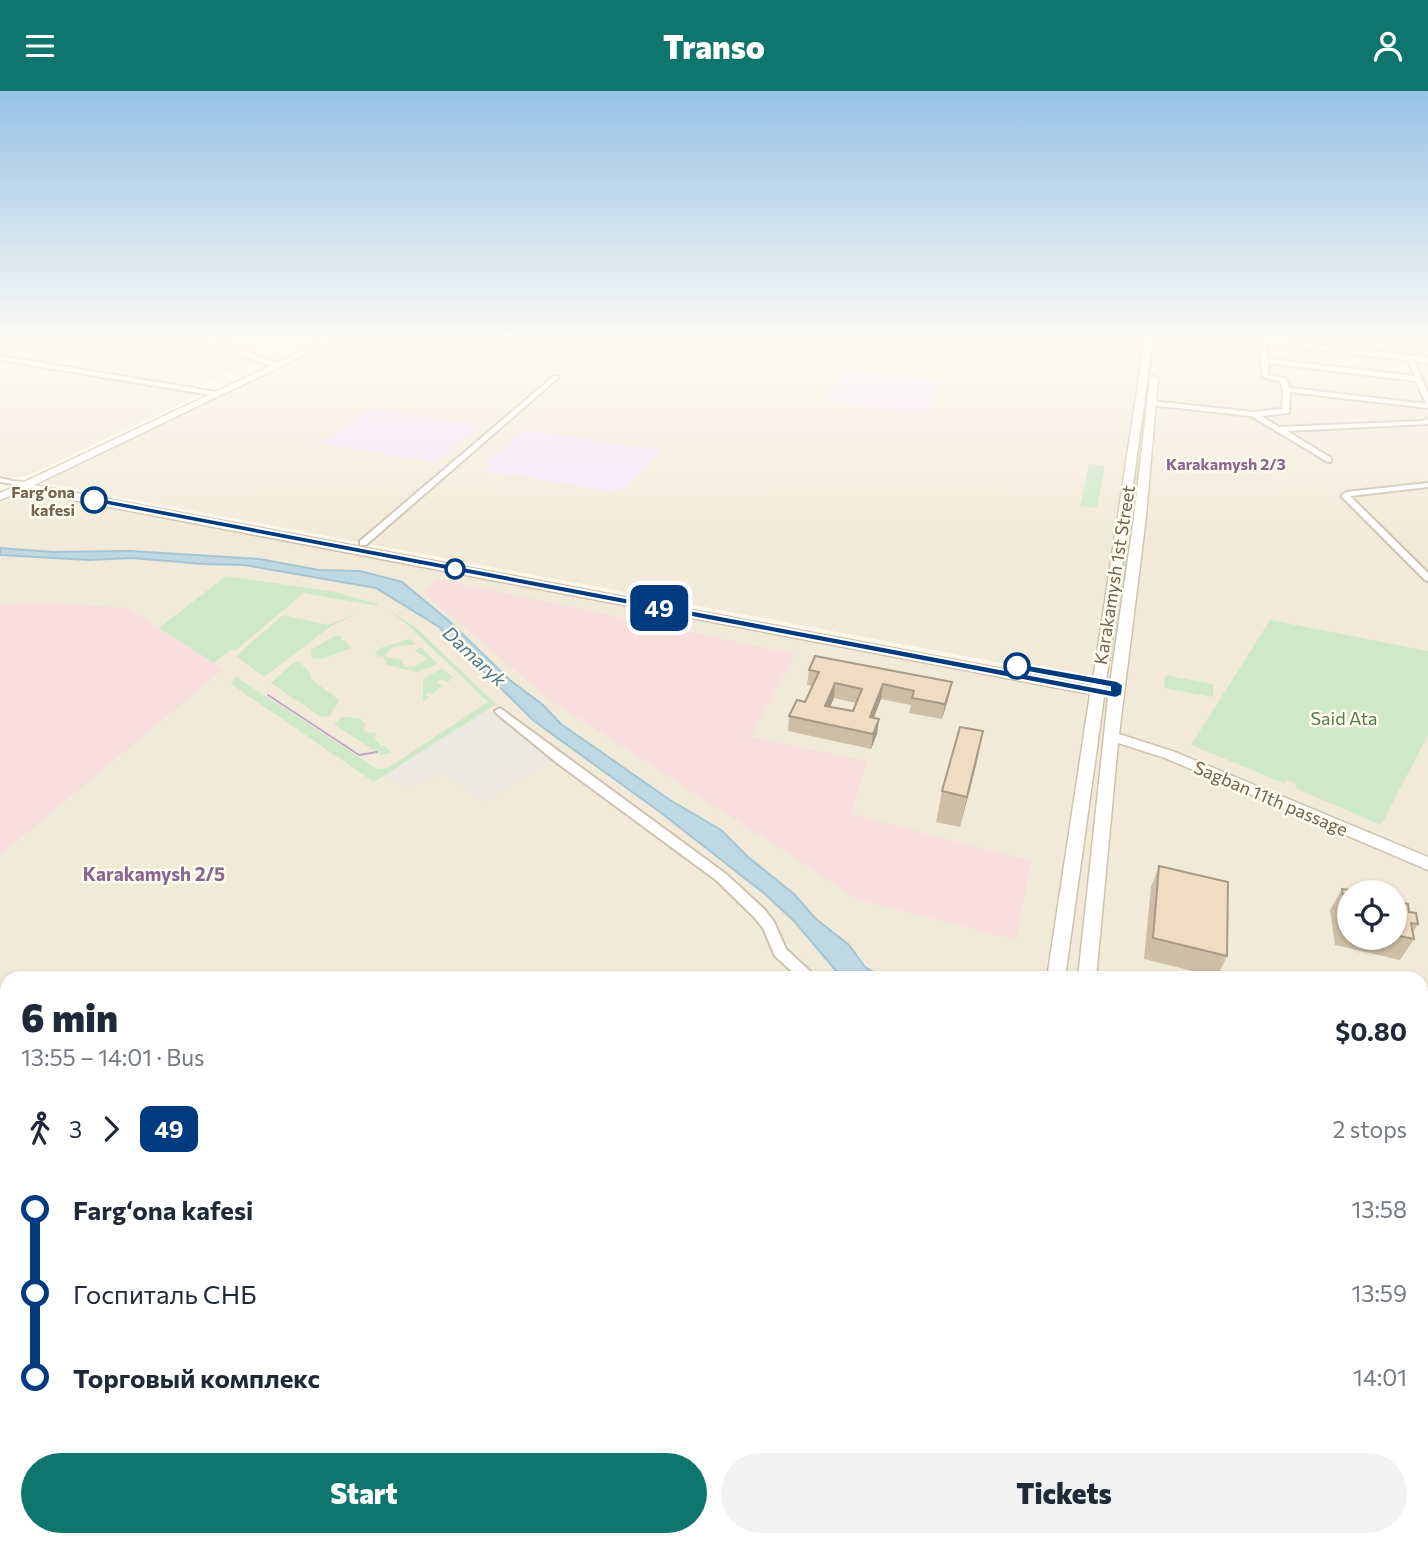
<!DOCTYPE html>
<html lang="en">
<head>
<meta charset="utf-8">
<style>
  body { margin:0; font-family:Commissioner,sans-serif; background:#f2f2f3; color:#1f2937; height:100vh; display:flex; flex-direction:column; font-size:26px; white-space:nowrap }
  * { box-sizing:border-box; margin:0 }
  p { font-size:23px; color:#747a83 }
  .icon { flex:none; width:38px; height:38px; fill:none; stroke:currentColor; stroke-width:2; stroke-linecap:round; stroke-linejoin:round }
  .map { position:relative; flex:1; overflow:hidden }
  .sheet { position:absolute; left:0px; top:880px; width:1428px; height:576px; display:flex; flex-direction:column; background:#fff; border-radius:21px 21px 0 0; box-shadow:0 2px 5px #0004 }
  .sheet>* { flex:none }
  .badge { padding:0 14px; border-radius:10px; font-size:24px; line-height:46px }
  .buttons { position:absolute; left:1337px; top:789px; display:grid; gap:14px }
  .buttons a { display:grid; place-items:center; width:70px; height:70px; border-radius:50%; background:#fff; box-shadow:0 2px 5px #0004; font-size:35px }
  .map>.badge { position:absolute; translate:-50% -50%; box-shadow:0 0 0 4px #fff }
  .legs { display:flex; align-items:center; gap:10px; height:77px; padding:0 21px; font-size:23px }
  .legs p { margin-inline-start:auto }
  .summary { display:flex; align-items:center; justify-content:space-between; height:119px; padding:0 21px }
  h1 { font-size:38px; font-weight:800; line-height:52px }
  .button { display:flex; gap:14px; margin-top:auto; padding:14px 21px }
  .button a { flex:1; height:80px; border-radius:42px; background:#0f766e; color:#fff; font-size:28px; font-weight:800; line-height:80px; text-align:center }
  .button a+a { background:#f2f2f3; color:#1f2937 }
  ul { padding:0 21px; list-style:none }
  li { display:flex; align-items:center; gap:24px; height:84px; font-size:26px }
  li i { display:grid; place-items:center; width:10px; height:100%; margin:0 9px; background:currentColor }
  li i::after { content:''; width:18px; height:18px; margin:-9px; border:5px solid; border-radius:50%; background:#fff }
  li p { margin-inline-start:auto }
  li:first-child i { background:linear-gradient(#0000 50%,currentColor 0) }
  li:last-child i { background:linear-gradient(currentColor 50%,#0000 0) }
  header { display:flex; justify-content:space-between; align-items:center; height:91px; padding:0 21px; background:#0f766e; color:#fff; font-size:32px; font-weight:800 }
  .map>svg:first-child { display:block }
</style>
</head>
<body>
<header><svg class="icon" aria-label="menu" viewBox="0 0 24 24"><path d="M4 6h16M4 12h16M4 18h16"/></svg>Transo<svg class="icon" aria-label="person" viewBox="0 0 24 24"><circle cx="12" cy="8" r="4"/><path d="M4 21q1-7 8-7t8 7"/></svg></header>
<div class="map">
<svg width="1428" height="1455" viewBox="0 0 1428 1455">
  <rect width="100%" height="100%" fill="#fbf7e9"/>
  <!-- residential -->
  <path fill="#f2ead8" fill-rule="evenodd" d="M0,247h190l63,23 -60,26 -193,-29z
    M336,247h813l-51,343 -1064,-200z
    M1158,247h270v861l-7,-4v-217h-1414v508l-7,-4v-985l22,-10 1074,204 -5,41 9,2 36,-249 6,1 -8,-3zM1349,802h46v45h-46z
    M0,269l203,33 -176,83 -14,1 -13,-2z
    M1421,1122l7,1v332h-400l1,-6h392z
    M102,1449h876v6h-866z"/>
  <!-- industrial -->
  <path fill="#ece9e2" d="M489,618l64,49 -67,44 -43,-28 -34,13 -23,-12z"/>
  <!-- education -->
  <path fill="#f4e5f8" d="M67,247h64l24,6 -33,10 -17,-2 -13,6 -53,-7z
    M621,247h235l-12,18 -81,-8 -62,1z
    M846,279l98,12 -19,33 -101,-14z
    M371,317l111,17 -47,38 -116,-20z
    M523,339l140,20 -39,40 -6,-1 -3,3 -129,-21 7,-6 -6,-2 8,-9z"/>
  <!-- medical -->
  <path fill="#f8dedd" d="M438,488l357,75 -45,83 117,24 -16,53 180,47 -15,79 -155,-39 -312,-202 -125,-106z
    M42,512l86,5 95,61 -223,186v-250z"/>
  <!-- green -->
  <path fill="#cfe8c8" d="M1153,247h2l-22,173 -4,-1z
    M1089,373l16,2 -8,42 -17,-2z
    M1129,451l-17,118 -4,3 18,-120z
    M226,485l109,16 43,12 -1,2 -73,-13 -68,57h-6l-16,13 -55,-35z
    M387,518l28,18 81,77 -122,78 -143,-98 5,-7 141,92 11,-1 100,-66 -77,-74z
    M362,520l-31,15 -67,51 -28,-21 47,-41 46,10z
    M1270,529l158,31v84l-47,90 -86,-37 2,-3 -10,-5 -3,3 -93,-38z
    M334,545l9,1 -3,2 6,2 5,7 -28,11 -11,-1 -1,-8z
    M410,548l6,5c-11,4 -27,-3 -30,13l15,3 4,7 10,-1 11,-6 -2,-4 -10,-5 7,-4 17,17 -21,8 -30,-7 -4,-9 -4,1 -4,-4 5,-5z
    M299,570l11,12 1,6 28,21 -9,16 -9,1 -50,-34 22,-20z
    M442,577l11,9 -5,5 -6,-3 -5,3 5,4 -9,8 -5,-2 -3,3 5,2 -7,5v-23z
    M1165,584l48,9v13l-49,-9z
    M342,626l18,1 6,8 -3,2 3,4 10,1 -1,6 7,7 3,-1 6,8 -10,2 -47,-31z"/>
  <!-- water -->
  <path fill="#bed8e4" stroke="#a5c5d5" stroke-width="2" d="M0,457l53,4 77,-1 129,8 60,11 41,1 42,11 47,39 62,60 31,23 19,20 109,76 51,30 27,27 46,37 22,25 33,26 16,22 19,11h-42l-47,-56 -30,-28 -105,-82 -126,-91 -95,-94 -63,-39 -132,-23 -41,-1 -71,-6 -43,2 -89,-5z"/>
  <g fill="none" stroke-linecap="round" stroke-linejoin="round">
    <!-- stream -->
    <path stroke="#a5c5d5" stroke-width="2" d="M1401,247l27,3"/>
    <defs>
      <path id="street" d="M1300,247h6l-1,10 -5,-1z
        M1263,249l3,2 1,17 148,17 -8,-20 5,-1 16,38v15l-138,-16 -1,21 -28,3 18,11 143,-6 6,-2v5l-141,7 44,27v4h-3l-77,-46 -100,-11 -4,-2 4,-2 102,11 29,-3 1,-19 -3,-9 -18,-4 -2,-35zM1268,272l148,18 10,23 -136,-16 -5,-10 -17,-3z
        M0,265l217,36 4,2 -4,2 -217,-36z
        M554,285l5,1 -193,168h-6v-4z
        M0,387l22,5 -4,2 -18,-3z
        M1428,392v4l-78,9 78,77v8l-3,-1 -84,-84 5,-4z
        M500,617l226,166 38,35 10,13 12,27 27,25 2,4h-16l-24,-22 -12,-28 -9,-11 -38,-37 -159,-117 -61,-50 -1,-2z
        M1421,1013l7,2v14l-7,-2z
        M1182,1449h36l3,6h-36z
        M1314,1449h36l3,6h-36z"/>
      <path id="secondary" d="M195,247h13l69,25 52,-25h11l-306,147 1058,201 53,-348h8l-48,351 4,1 25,-173 16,-138 4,-3 4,3 -12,138 -27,217 56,18 253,105v13l-263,-112 -47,-15 -22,235h-18l30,-280 -4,-1 -39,281h-18l43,-284 -1049,-200 -16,-5 -25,11v-7l16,-7 -3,-3 1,-2 10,1 246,-116z
        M1223,247h30l175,19v6z
        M0,1378l7,3v27l-7,-3z
        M0,1411l7,3v27l-7,-3z
        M28,1449h35l3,6h-35z
        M88,1449h35l3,6h-35z
        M964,1449h28v6h-28z
        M1015,1449h28l-1,6h-28z"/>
    </defs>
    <!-- street casing -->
    <use href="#street" stroke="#cdc1af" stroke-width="4"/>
    <!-- secondary casing -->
    <use href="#secondary" stroke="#cfc2ad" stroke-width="3"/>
    <!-- street -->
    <use href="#street" fill="#fff" fill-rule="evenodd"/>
    <!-- secondary -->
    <use href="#secondary" fill="#fff" fill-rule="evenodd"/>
    <!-- tram -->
    <path stroke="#bca7c5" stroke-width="2" d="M268,604l91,60 18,-3"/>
  </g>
  <!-- wall -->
  <path fill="#cebda7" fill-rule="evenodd" d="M809,579l140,26 -7,23 -33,-6 2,-8 -30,-6 -7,19 5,1 -2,15 -6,15 -83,-18 1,-15 16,-14 8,-16 -6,-1zM834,607l22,5 -3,8 -23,-4z
    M977,670l-17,66 -24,-5 6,-31z
    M1159,775l68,90 -10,21 -73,-18 7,-72z
    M1342,798l7,4v45h46v-37l14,11 9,12 -5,8 1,7 -14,21 -65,-15 -5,-35z
    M1071,1449h105v6h-106z"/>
  <!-- shaded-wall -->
  <path fill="#a79a88" d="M952,591l-3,14 -7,23 3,-15z
    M835,592l-1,15 -10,23 1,-15z
    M883,593l-2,15 -13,33 2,-15z
    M879,628l-2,15 -6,15 2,-15z
    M983,640l-6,30 -17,66 7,-30z"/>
  <!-- building -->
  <path fill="#efdcc2" stroke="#a79a88" stroke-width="2" fill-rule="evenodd" d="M815,565l137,26 -7,22 -33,-6 2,-7 -31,-7 -13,33 9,2 -6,15 -84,-18 8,-16 8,2 14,-30 -10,-2zM835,592l27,6 -9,22 -28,-5z
    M960,636l23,4 -16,66 -25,-6z
    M1159,775l69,16 -1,74 -74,-18z
    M1342,798l26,3 -19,1v32h-2z
    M1395,810l13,3 1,8 7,1 2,11 -7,-1 3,16 -19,-4z
    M1081,1449h95v6h-96z"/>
  <!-- sky -->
  <linearGradient id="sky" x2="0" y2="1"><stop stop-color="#97c2e6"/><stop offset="0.55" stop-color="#fdfbf5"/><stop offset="1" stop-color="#fdfbf5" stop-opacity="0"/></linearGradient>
  <rect width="1428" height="451" fill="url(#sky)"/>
  <!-- line-1 -->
  <path fill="#003b80" stroke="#fff" stroke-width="2" d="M94,406l1016,193v-3l-93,-17 -5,-4 5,-3 100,18 6,4 -1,10 -6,3 -1025,-196v-4z"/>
  <!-- markers -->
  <g fill="#fff" stroke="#003b80" stroke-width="3.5">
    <circle cx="94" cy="409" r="12"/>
    <circle cx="455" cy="478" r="9"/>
    <circle cx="1017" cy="575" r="12"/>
  </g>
  <g text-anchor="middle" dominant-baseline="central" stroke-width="5" stroke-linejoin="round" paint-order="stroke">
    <!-- far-neighbourhood labels -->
    <g font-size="16" font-weight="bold" fill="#89668f" stroke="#fefbef">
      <text x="1226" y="372">Karakamysh 2/3</text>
    </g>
    <!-- far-stop labels -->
    <g font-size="16" font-weight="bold" fill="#74624e" stroke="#fefbef" text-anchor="end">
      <text x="75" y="400">Farg‘ona<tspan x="75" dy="18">kafesi</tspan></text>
    </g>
    <!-- street labels -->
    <g font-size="18" fill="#74624e" stroke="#fefbef">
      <text transform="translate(1114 484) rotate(-81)">Karakamysh 1st Street</text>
      <text transform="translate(1271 707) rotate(23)">Sagban 11th passage</text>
    </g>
    <!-- park labels -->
    <g font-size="18" fill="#517e4a" stroke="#fefbef">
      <text x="1344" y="627">Said Ata</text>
    </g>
    <!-- water labels -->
    <g font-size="19" font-style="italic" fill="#4c778c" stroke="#fefbef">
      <text transform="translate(475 565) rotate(43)">Damaryk</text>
    </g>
    <!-- neighbourhood labels -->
    <g font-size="19" font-weight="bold" fill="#89668f" stroke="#fefbef">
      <text x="154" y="782">Karakamysh 2/5</text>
    </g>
  </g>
</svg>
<div class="buttons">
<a><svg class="icon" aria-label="locate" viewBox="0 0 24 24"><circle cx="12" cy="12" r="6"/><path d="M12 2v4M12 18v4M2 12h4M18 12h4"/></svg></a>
</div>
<b class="badge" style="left:659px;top:517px;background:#003b80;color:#fff">49</b>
<section class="sheet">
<div class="summary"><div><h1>6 min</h1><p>13:55 – 14:01 · Bus</p></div><b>$0.80</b></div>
<div class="legs"><svg class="icon" aria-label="walk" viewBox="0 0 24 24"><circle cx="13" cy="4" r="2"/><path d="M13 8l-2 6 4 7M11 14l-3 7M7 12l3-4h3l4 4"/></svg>3<svg class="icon" aria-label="forward" viewBox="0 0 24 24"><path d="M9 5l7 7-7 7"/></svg><b class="badge" style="background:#003b80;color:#fff">49</b><p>2 stops</p></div>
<ul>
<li><i style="color:#003b80"></i><b>Farg‘ona kafesi</b><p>13:58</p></li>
<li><i style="color:#003b80"></i><span>Госпиталь СНБ</span><p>13:59</p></li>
<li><i style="color:#003b80"></i><b>Торговый комплекс</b><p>14:01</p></li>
</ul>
<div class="button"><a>Start</a><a>Tickets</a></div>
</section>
</div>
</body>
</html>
